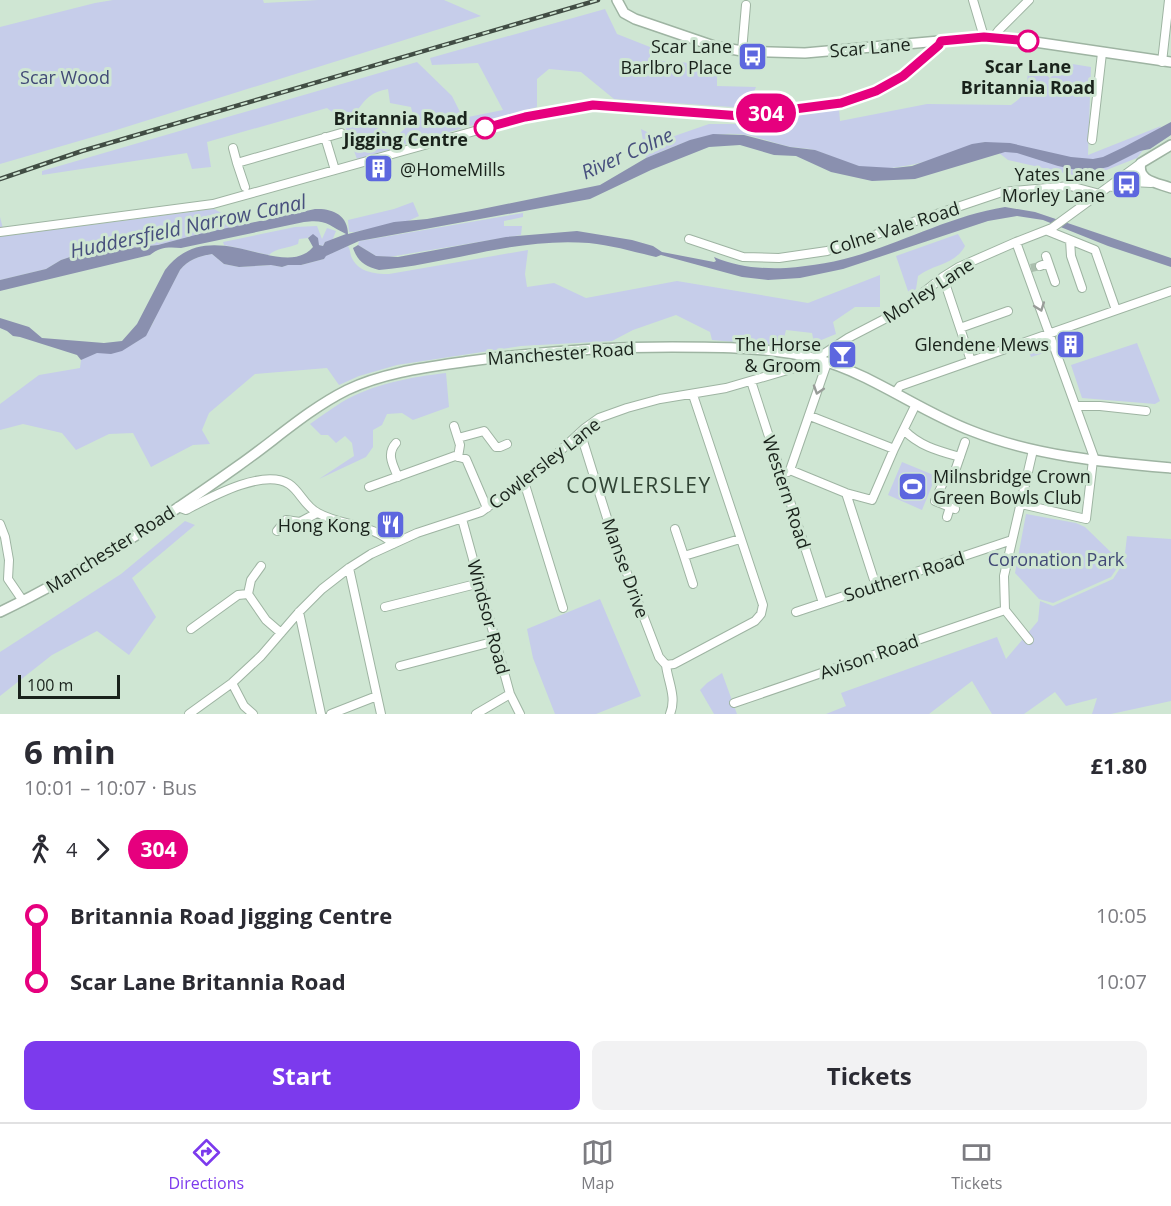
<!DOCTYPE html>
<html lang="en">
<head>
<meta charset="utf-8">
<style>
  body { margin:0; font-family:"Open Sans",sans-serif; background:#f2f2f3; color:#2b2b33; height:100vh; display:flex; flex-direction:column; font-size:22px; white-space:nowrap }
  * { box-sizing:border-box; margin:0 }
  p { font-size:20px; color:#7c7c81 }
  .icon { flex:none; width:33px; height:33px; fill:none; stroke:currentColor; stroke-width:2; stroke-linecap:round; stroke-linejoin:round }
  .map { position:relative; height:714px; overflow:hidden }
  .drawer { display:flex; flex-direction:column; background:#fff; flex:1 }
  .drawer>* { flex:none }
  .badge { padding:0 12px; border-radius:20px; font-size:21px; line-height:39px }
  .scale { position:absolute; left:18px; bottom:15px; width:102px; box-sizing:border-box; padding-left:6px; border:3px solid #19221b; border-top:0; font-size:16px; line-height:21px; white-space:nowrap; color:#19221b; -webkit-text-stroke:4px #cfe6d3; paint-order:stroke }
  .map>.badge { position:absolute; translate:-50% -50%; box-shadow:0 0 0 3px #fff }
  .legs { display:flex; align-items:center; gap:9px; height:66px; padding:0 24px; font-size:20px }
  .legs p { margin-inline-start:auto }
  .summary { display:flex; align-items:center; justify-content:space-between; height:102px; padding:0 24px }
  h1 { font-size:33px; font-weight:700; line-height:45px }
  .action { display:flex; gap:12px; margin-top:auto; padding:12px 24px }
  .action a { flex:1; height:69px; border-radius:12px; background:#7c3aed; color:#fff; font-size:24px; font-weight:700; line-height:69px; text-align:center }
  .action a+a { background:#f2f2f3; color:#2b2b33 }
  ul { padding:0 24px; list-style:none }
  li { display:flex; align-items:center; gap:21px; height:66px; font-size:22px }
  li i { display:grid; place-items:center; width:9px; height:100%; margin:0 8px; background:currentColor }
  li i::after { content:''; width:15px; height:15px; margin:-8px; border:4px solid; border-radius:50%; background:#fff }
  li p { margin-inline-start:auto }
  li:first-child i { background:linear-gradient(#0000 50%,currentColor 0) }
  li:last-child i { background:linear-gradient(currentColor 50%,#0000 0) }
  .menu { display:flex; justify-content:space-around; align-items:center; height:84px; border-top:2px solid #e1e1e2; background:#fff; font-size:16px; color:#7c7c81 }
  .menu a { display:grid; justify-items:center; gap:3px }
  .menu .on { color:#7c3aed }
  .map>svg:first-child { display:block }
</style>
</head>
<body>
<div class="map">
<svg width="1171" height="714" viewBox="0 0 1171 714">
  <rect width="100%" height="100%" fill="#cfe6d3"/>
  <!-- green -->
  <path fill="#c6cdea" d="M113,0h150l1,3 54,-3h126l37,16 -371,116 -110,32v-137l95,-24z
    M605,9l12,25 33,13v13l67,5v21l39,1 -9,21 -133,-9 -33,-27 -32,-3 -12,10v28l-134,38 -4,-11 15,-14 -3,-13 -21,-4 -2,-14c-19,3 -25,13 -35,28l35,16 7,15 -38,11 -14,-38 -16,-13 -120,34 4,25 -19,2 -5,-16 -145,22v-4l375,-109 35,34 11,22 40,-8 -25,-47 -46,2 -2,-7z
    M1028,61l22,17 16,-15 25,4 -3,88 73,-29 -24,32 -51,20 -78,-18 -23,-18c-38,12 -75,29 -115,26 -20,-2 -37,-12 -56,-18 -8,-2 -15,-2 -23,-3 -15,-3 -29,-9 -44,-12 -36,-6 -68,9 -101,23l-5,-29 22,11 46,-16h34l96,-15 1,12 87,-17 84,1c19,-12 16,-23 17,-44z
    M413,202l6,14 -11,5 -53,11h-6l-1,-12 46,-11z
    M214,209l30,16 -45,9 -41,11 -76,8 -21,7 -15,9 -46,11v-63l5,19z
    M523,213v4l-19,4v5h18l-1,9 -132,22 -13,-1 -18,-11 1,-4 7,-1z
    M317,226l5,13 5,-11 9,3 -4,10 -7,1 -2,4 -4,-1 -10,-9 -1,2 -9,1 -1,5c-9,4 -23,4 -29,11l-45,-10 -1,-3 72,-15z
    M958,234l7,12c-10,19 -32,18 -47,30l-2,13 -7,5 -13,-38z
    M348,246c2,3 2,6 3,10 6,16 23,18 38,18l139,-24 -3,24 2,13 27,-4 32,15 91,-17 131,22 72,-28v32h-25l-22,15 3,12 -22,9 -2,-10 -26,-3 -4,16 -70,-6 -2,-8 -34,-17 -43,15 -21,11 -91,5 -124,19 -38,11 -20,9 -12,-17 -72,6 -46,39 -7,17 8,14 -17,1 -42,22 -18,-34 -24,1 -33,16 -14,-17 -39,-9 -23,6v-26l39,-29 41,-7 1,-8c23,-16 46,-3 66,-28 4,-5 7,-10 9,-17l24,-45c8,-10 19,-14 32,-16l12,10 15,3 33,-2 10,2 6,-2h13l23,-6 1,-3z
    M1137,343l23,58 -5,3 -73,-6 -11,-33z
    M1041,345l7,2 2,4 -19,6 -3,-8z
    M446,373l3,34 -36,13 -11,-7 -15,1 -5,11 -9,5v17l-7,10 -47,22 35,-23 -2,-13 -7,-7 -9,7 -8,-8h-7l-11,-11c10,-7 21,-15 32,-22 31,-18 69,-25 104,-29z
    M902,462l34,14 -14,34 -34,-15z
    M1026,514l50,9 9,4 36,35 -10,15 -58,26 -14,-4 -24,-26z
    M185,521l10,4 -63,53 24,39 -27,38 -32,-24 -45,24 -52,41v-44l121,-78z
    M1127,536l44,3v162l-60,13h-19l5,-16 -31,8 -11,-14 -31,22h-32l-20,-33 -43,33h-103l20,-8 -5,-13 156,-56 9,22 32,-38 2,-20 13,5 60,-27 11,-17z
    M600,599l41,97 -45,18h-41l-22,-56 -6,-29z
    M722,673l15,41h-23l-14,-24 7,-7z"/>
  <!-- water -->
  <path fill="#8a90af" d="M1171,122v13l-21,14 -10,2 -32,16 -22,5 -28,-6 -41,-13 -12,-1 -90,27 -43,2 -41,-9 -35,-16 -22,-1 -34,-10 -31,2 -58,23 -61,29 -231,42 -33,15 -2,3 -23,6h-13l-6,2 -11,-2 -32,2 -15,-3 -12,-10c-13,2 -24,6 -32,16l-34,66 -24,15 -11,3 -14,-1 -16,7 -4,-5 -57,-18 -7,-1 -6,-5 -7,-3v-10l29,9 13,11 62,5 18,-2 15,-17 28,-54c46,-60 117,13 148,-23l-5,-9 5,-4 5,4 1,7 4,1 2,-4 21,-8c-18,-9 -20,-15 -42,-12l-123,26c-13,-1 -21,-1 -31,7l-150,36v-11l46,-11 15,-9 21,-7 76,-8 41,-11 116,-25c17,-1 33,6 33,25l46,-12 33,-3 50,-9 123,-25 46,-27 44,-18 23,-6 31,1 46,12 25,3 44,16 35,2 18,-2 60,-22 13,-2 25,1 61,14 22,2 10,-2 21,-10z
    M1005,207l30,5 136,46v9l-63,-21 -65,-26 -26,-4 -29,5 -145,48 -43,9 -32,2 -26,-3 -81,-22 -5,2c-22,-5 -45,-12 -67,-14 -72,-6 -139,21 -210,27 -14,-4 -21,-8 -26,-22l5,-3 18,11 22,1 108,-20 71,-6 55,9 21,6 9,6 52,10 2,-1 -2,-4c23,10 47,12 72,11 26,-2 51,-6 76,-14 47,-15 93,-39 143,-47z"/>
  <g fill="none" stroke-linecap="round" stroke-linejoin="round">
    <!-- minor-tunnel -->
    <path stroke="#abbfae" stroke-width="8" stroke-dasharray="8 4" stroke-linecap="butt" d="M1031,268l9,-2"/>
    <defs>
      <path id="minor" d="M973,0l11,37
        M993,38l6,-8 30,-30
        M742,51l4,-46
        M1162,62l7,-62
        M325,137l10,33
        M1092,140l10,-87
        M233,148l4,15
        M245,187l-8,-24 104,-30
        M1113,187l19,-5 19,1
        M1048,231l47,19 21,60
        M0,232l213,-28 312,-87 68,-12 148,11 100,-13 35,-12 27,-15 36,-30 2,-5
        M689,239l54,18 36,1 48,-7 175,-59 68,-6 30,8
        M1070,240l1,16 11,32
        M1016,242l79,218
        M1046,256l9,26
        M1040,266l8,-3
        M943,277l28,84
        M960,328l48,-17
        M751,381l72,222
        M895,393l5,-7 271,-95
        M1076,406h24l46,5
        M810,416l84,33
        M454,426l6,19 -2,12
        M904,430c15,16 35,21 56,27
        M579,434l4,7 29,93 47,123 7,8
        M458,438l26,-7 12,16h4l7,-3
        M396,443c-10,11 -3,22 2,34
        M790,470l56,23 26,7 22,-51 22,-45
        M788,472l2,-2 37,-107
        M522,481l4,7 37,120
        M369,487l86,-31 11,3 21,49
        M846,493l30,93
        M1021,504l65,15 7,-59
        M178,507l8,3c25,-13 77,-42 103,-26 11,7 16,23 29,29 23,13 56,11 75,31
        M955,509l-20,-8 10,-23 9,-4 11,-32
        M947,517l3,-10
        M462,519l48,175 10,20
        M0,524l5,13 4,23 -1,19 15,22
        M675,529l9,27 56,-17
        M277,531l9,-11 14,2 17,-9
        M684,556l9,28
        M349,568l32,146
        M248,594l3,-14 10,-14
        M385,607l95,-24
        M299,612l22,102
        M796,612l216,-72
        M191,629l47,-34 10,-1 18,26 15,13
        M1029,640l-24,-30 -1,-34 29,-126
        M400,666l96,-25
        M232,683l12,23 9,8
        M734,703l271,-93
        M189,714l43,-31 29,-27 38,-44 23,-23 27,-21 22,-14 46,-21 64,-21 66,-49 38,-35 14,-10 28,-10 33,-9 66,-11 82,-24 40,-26 52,-27 43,-34 16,-10 57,-25 36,-14 89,-65
        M331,714l46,-18
        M476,714l34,-20
        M670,714c7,-17 -2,-32 -4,-49l8,-1 81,-43 6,-7 2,-9 -70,-210"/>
      <path id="major" d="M617,0l7,13 11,6 79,27 28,5 63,2 179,-16 44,4 143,21
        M1171,145l-30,18c-5,18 17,20 30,25
        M0,612c84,-40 162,-92 238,-146 36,-25 69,-56 109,-76 37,-18 82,-23 123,-29 67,-9 134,-14 202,-14 48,0 98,0 145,12 55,15 102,52 155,72 63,25 132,31 199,37"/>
    </defs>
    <!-- minor casing -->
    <use href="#minor" stroke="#9eb4a2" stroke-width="10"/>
    <!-- major casing -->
    <use href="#major" stroke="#9eb4a2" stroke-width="12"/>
    <!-- minor -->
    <use href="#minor" stroke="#fff" stroke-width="8"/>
    <!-- major -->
    <use href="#major" stroke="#fff" stroke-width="9"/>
    <defs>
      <path id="rail" d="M0,179l82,-28 516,-151"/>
    </defs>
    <!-- rail casing -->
    <use href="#rail" stroke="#414d44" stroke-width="4.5"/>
    <!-- rail -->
    <use href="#rail" stroke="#cfe6d3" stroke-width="2" stroke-dasharray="7" stroke-linecap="butt"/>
  </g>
  <!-- one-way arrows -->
  <defs><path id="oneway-chevron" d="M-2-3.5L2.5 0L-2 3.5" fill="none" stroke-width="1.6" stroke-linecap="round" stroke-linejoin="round" transform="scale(1.5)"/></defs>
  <g stroke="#989c98">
    <use href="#oneway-chevron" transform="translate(1040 307) rotate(70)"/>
    <use href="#oneway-chevron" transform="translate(818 390) rotate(108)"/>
  </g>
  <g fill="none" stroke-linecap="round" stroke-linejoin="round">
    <defs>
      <path id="line-1" d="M485,128l40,-11 68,-12 148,11 100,-13 35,-12 27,-15 36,-31 2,-4 43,-4 44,4"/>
    </defs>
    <!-- line-1 casing -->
    <use href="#line-1" stroke="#fff" stroke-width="14"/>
    <!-- line-1 -->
    <use href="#line-1" stroke="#e6007e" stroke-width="9"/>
  </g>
  <!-- icons -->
  <defs>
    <symbol id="bus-square" viewBox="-11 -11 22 22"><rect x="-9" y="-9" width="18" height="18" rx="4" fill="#5d67df" stroke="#cfe6d3"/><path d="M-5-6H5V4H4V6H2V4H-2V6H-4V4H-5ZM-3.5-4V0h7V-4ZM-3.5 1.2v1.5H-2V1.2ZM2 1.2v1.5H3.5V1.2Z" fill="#fff"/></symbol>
    <symbol id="building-square" viewBox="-11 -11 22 22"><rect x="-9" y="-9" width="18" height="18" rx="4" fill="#5d67df" stroke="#cfe6d3"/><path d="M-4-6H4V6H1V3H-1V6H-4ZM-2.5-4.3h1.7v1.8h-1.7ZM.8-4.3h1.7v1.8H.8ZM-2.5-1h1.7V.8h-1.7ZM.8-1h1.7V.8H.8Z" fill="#fff"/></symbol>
    <symbol id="bar-square" viewBox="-11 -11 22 22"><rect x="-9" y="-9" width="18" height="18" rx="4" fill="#5d67df" stroke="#cfe6d3"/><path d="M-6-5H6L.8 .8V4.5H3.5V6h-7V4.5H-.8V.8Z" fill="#fff"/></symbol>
    <symbol id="stadium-square" viewBox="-11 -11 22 22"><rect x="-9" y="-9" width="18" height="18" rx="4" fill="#5d67df" stroke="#cfe6d3"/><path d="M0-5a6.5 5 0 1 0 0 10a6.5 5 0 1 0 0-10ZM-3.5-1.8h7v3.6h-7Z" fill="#fff"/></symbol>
    <symbol id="restaurant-square" viewBox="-11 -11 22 22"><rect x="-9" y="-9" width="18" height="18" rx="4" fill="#5d67df" stroke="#cfe6d3"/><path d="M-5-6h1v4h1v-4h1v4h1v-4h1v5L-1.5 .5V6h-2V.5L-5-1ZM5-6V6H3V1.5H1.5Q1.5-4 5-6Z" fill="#fff"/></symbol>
  </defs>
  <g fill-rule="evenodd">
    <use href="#bus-square" x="736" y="40" width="33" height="33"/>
    <use href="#building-square" x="362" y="152" width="33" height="33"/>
    <use href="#bus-square" x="1110" y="168" width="33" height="33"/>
    <use href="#building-square" x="1054" y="328" width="33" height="33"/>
    <use href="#bar-square" x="826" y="338" width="33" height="33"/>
    <use href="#stadium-square" x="896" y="470" width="33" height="33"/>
    <use href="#restaurant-square" x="374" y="508" width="33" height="33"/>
  </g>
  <!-- markers -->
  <g fill="#fff" stroke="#e6007e" stroke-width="3">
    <circle cx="1028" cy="41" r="10"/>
    <circle cx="485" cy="128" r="10"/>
  </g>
  <g text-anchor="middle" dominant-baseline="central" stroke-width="6" stroke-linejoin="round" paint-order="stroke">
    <!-- poi labels -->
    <g font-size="18" fill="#19221b" stroke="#cfe6d3" text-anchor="end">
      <text x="732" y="46">Scar Lane<tspan x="732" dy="21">Barlbro Place</tspan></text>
      <text x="400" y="169" text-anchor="start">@HomeMills</text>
      <text x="1105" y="174">Yates Lane<tspan x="1105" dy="21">Morley Lane</tspan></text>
      <text x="821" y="344">The Horse<tspan x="821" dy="21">&amp; Groom</tspan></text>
      <text x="1049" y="344">Glendene Mews</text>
      <text x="933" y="476" text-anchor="start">Milnsbridge Crown<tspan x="933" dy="21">Green Bowls Club</tspan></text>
      <text x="370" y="525">Hong Kong</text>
    </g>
    <!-- street labels -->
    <g font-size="18" fill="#19221b" stroke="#cfe6d3">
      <text transform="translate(870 47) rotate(-5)">Scar Lane</text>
      <text transform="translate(894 228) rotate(-18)">Colne Vale Road</text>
      <text transform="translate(928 290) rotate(-33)">Morley Lane</text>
      <text transform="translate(561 353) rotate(-4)">Manchester Road</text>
      <text transform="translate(544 463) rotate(-38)">Cowlersley Lane</text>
      <text transform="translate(787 492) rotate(72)">Western Road</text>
      <text transform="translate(110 549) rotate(-32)">Manchester Road</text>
      <text transform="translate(626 568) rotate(70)">Manse Drive</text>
      <text transform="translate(904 576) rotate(-18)">Southern Road</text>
      <text transform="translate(489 617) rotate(75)">Windsor Road</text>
      <text transform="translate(869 656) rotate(-19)">Avison Road</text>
    </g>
    <!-- stop labels -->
    <g font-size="18" font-weight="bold" fill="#19221b" stroke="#cfe6d3">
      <text x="1028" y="66">Scar Lane<tspan x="1028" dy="21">Britannia Road</tspan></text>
      <text x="468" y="118" text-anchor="end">Britannia Road<tspan x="468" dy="21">Jigging Centre</tspan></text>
    </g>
    <!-- park labels -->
    <g font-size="18" fill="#414976" stroke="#cfe6d3">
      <text x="65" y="77">Scar Wood</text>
      <text x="1056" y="559">Coronation Park</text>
    </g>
    <!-- water labels -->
    <g font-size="20" font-style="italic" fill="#474f7d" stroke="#cfe6d3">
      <text transform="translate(627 153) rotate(-24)">River Colne</text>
      <text transform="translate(188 226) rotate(-12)">Huddersfield Narrow Canal</text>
    </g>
    <!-- quarter labels -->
    <g font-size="21" letter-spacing="1.5" fill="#304334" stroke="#cfe6d3">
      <text x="639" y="485">COWLERSLEY</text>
    </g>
  </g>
</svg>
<div class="scale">100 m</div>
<b class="badge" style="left:766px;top:113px;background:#e6007e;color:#fff">304</b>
</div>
<section class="drawer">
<div class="summary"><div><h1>6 min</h1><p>10:01 – 10:07 · Bus</p></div><b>£1.80</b></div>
<div class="legs"><svg class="icon" aria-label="walk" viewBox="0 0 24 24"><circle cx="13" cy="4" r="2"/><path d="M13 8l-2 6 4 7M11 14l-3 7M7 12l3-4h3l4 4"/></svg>4<svg class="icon" aria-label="forward" viewBox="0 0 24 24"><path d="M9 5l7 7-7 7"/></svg><b class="badge" style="background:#e6007e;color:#fff">304</b></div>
<ul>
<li><i style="color:#e6007e"></i><b>Britannia Road Jigging Centre</b><p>10:05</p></li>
<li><i style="color:#e6007e"></i><b>Scar Lane Britannia Road</b><p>10:07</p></li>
</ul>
<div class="action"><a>Start</a><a>Tickets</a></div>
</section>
<nav class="menu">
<a class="on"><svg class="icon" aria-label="directions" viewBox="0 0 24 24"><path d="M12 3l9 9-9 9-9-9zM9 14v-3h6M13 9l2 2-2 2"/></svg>Directions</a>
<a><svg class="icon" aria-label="map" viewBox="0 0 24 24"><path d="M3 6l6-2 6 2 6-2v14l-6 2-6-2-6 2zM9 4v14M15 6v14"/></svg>Map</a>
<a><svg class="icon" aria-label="tickets" viewBox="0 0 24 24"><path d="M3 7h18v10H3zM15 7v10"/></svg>Tickets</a>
</nav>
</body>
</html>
